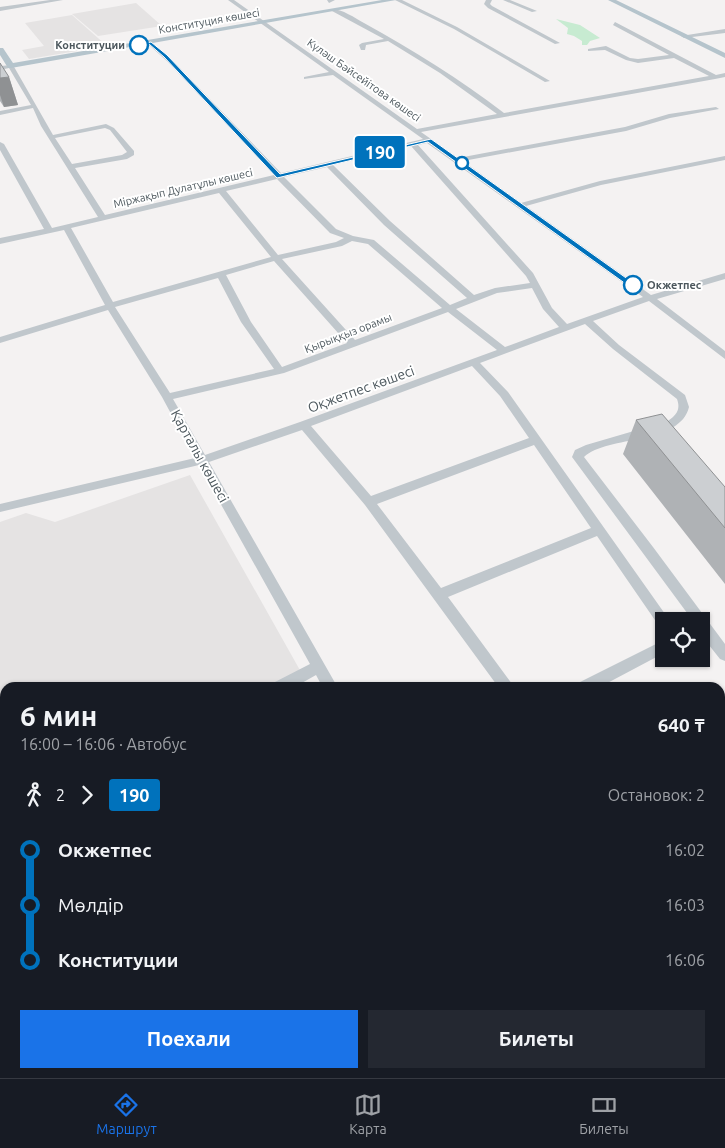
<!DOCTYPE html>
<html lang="ru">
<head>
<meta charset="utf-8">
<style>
  body { margin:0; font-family:Ubuntu,sans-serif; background:#242831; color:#f1f3f6; height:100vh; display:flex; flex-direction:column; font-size:19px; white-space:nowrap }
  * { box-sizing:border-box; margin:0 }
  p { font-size:16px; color:#9ea1a6 }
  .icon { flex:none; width:28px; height:28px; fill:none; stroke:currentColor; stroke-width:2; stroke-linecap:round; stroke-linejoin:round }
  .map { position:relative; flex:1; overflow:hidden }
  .drawer { position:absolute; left:0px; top:682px; width:725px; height:396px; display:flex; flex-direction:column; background:#171b24; border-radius:15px 15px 0 0; box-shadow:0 1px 4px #0004 }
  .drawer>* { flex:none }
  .badge { padding:0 10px; border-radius:4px; font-size:18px; line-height:32px }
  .fabs { position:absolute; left:655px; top:612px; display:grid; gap:10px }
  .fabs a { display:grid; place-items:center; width:55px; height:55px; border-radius:0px; background:#171b24; box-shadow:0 1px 4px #0004; font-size:25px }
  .map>.badge { position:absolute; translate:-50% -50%; box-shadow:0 0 0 2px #fff }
  .legs { display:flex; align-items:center; gap:8px; height:55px; padding:0 20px; font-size:16px }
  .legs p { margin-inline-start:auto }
  .headline { display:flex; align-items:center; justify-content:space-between; height:85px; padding:0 20px }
  h1 { font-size:28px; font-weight:700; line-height:38px }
  .action { display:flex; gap:10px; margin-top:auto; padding:10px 20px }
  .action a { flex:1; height:58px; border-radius:0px; background:#1a73e8; color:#fff; font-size:20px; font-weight:700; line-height:58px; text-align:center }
  .action a+a { background:#242831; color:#f1f3f6 }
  ul { padding:0 20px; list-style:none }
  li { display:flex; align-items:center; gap:18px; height:55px; font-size:19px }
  li i { display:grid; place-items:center; width:8px; height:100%; margin:0 6px; background:currentColor }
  li i::after { content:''; width:12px; height:12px; margin:-6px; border:4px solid; border-radius:50%; background:#171b24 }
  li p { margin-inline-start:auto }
  li:first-child i { background:linear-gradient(#0000 50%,currentColor 0) }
  li:last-child i { background:linear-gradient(currentColor 50%,#0000 0) }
  .tabs { display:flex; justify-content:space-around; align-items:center; height:70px; border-top:1px solid #363941; background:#171b24; font-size:14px; color:#9ea1a6 }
  .tabs a { display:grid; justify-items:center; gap:2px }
  .tabs .current { color:#1a73e8 }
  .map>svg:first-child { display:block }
</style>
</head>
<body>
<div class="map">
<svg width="725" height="1078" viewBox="0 0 725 1078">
  <rect width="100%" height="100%" fill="#f4f2f2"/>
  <!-- education -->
  <path fill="#e5e3e3" d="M136,3l26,23 -64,10 -26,-22z
    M72,15l35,31 -78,13 -7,-9 22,-4 -19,-23z
    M190,475l111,197 -30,15 -266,1v139l-5,3v-308l26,-9 29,9z"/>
  <!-- green -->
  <path fill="#c7ebd1" d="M556,19l24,6 20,13 -10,3 -3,4h-5v-4l-8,-5 -7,-2 1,-6z"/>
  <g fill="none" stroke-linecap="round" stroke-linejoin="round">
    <!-- minor -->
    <path fill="#c0c7cc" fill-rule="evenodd" d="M50,0h13l-63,11v-4z
      M228,0h6l183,129 80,-15 -57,-41 -52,-32 -22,4 -1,5h-4l-2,-5 3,-2 22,-4 -52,-28v-2c10,0 23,9 32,14 49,27 96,56 140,90l205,-37 -35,-18 -36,5 -12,-3 -21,-10 -17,1v-2l18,-3 24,12 8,1 31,-4 -56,-30 2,-3 101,53 9,-2v4l-10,2 -294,53 37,26 167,-31 44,-13 47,-7 3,2 -49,9 -44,13 -163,30 58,42 79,-22 125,-25v4l-124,25 -75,21 125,89 74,-22v6l-68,20 68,52v8l-76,-58 -56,20 26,24 66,50 4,12c-9,38 -81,28 -105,50l69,90 72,97v17l-5,-2 -19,-24v-14h-8l-121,-164 3,-7 11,-5 82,-24c8,-6 13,-11 9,-22l-64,-50 -28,-25 -105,39 28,29 162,229h-6v7l-5,-2 -62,-90 -149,61 67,91h-16l-134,-183 -63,-75 -93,32 129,226h-15l-7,-13 -23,13h-22l2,-5 37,-19 -111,-199 -199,47v-8l195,-46 -33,-61 -54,-87 -108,33v-6l105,-32 -41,-75 -64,14v-6l44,-9 -44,-79v-8l4,2 48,84 46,-11 -57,-91 -8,-18 -33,7v-4l31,-6 -22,-37 -9,2v-4l13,-1 40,70 53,-11 8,4 20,23v4l-7,4 -52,9 30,47 169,-40 -106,-113 -20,-18 2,-3 22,19 109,113 142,-34 -90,-64 -29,4v-2l25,-5zM105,128l5,2 17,22 -5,3 -50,9 -17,-26zM427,143l216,154 -76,27 -15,-16 -19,-35 -115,-128zM411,146l115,130 4,7 -35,5 -21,7 -84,-74 -57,-56zM327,167l57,58 83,73 -17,7 -76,-65 -21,-4 -17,-7 -52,-52zM277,179l53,54 14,5 -8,4 -58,13 -52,-64zM219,193l52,64 -158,45 -42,-74zM352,241l16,3 74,64 -87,32 -73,-81 60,-13zM274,261l73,82 -65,24 -31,-45 -25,-47zM218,278l23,44 33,47 -104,24 -55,-86zM532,288l11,21 16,18 -54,20 -49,-38 41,-16zM448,312l49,38 -197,72 -95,33 -32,-56 111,-26zM472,366l28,30 29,42 -158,58 -60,-70zM534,445l57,83 -150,60 -64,-84z
      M327,0h8l-6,3z
      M395,0h7l55,27 93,54 -5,1 -91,-53z
      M486,0h6l-2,4 2,2 68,37 -5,1 -67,-36 -4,-4z
      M503,0h7l27,11 -5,1z
      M725,29v4l-41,5 -3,-2z
      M664,640v13l-66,35h-22l2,-5z
      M5,837v16l-5,2v-16z
      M725,924v18l-5,2v-18z
      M5,1044v21l-5,2v-21z
      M272,1074h20l1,4h-20z
      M507,1074h20v4h-20z"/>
    <!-- major -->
    <path fill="#b5c4cc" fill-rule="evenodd" d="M382,0h14l-385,68h-3l-8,-13v-7h3l10,15z
      M608,0h8l109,53v5z"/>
  </g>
  <!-- wall -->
  <path fill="#afb2b5" d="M0,63l9,14 9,28 -14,2 -4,-6z
    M636,420l89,67v97l-102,-130z"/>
  <!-- shaded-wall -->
  <path fill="#8f9193" d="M9,77l9,28 -14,2 -4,-12v-17z"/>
  <!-- building -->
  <path fill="#cccfd2" stroke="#8f9193" d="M0,63l9,14 -9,1z
    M662,414l63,73v41l-89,-108z"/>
  <!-- line-1 -->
  <path fill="#0072bc" stroke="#fff" d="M151,42l16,13 113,119 151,-35 205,146 -6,2 -202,-145 -151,36 -113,-121 -15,-13 -12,1z"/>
  <!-- markers -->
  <g fill="#fff" stroke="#0072bc" stroke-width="2.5">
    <circle cx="139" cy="45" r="9"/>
    <circle cx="462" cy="163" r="6"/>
    <circle cx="633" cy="285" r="9"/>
  </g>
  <g text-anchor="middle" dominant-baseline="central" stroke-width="4" stroke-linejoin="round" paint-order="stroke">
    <!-- far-street labels -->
    <g font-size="11" fill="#4c575d" stroke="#fff">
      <text transform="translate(209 21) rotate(-10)">Конституция көшесі</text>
      <text transform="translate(364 80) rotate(35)">Күләш Бәйсейітова көшесі</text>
      <text transform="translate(183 188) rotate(-13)">Міржақып Дулатұлы көшесі</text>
      <text transform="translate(348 333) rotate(-21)">Қырыққыз орамы</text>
    </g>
    <!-- far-stop labels -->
    <g font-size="11" font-weight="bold" fill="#4c575d" stroke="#fff" text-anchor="end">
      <text x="125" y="45">Конституции</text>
      <text x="647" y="285" text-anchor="start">Окжетпес</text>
    </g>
    <!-- street labels -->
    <g font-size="14" fill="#4c575d" stroke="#fff">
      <text transform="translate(361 389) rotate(-20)">Оқжетпес көшесі</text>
      <text transform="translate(200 456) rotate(61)">Қарталы көшесі</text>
    </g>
  </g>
</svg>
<div class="fabs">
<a><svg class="icon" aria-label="locate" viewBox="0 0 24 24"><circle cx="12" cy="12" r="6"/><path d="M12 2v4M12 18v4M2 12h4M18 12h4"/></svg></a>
</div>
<b class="badge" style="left:380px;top:152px;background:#0072bc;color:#fff">190</b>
<section class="drawer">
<div class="headline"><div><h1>6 мин</h1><p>16:00 – 16:06 · Автобус</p></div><b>640 ₸</b></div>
<div class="legs"><svg class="icon" aria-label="walk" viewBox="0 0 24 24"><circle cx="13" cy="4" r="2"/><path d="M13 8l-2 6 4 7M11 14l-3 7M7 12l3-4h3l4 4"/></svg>2<svg class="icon" aria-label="forward" viewBox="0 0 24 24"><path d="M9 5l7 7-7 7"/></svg><b class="badge" style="background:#0072bc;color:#fff">190</b><p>Остановок: 2</p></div>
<ul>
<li><i style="color:#0072bc"></i><b>Окжетпес</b><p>16:02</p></li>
<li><i style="color:#0072bc"></i><span>Мөлдiр</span><p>16:03</p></li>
<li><i style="color:#0072bc"></i><b>Конституции</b><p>16:06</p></li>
</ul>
<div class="action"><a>Поехали</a><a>Билеты</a></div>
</section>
</div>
<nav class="tabs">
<a class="current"><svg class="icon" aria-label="directions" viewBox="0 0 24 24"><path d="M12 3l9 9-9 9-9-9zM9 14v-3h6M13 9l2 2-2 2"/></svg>Маршрут</a>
<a><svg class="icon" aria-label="map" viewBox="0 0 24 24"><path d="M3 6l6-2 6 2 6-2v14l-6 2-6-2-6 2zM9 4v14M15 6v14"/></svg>Карта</a>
<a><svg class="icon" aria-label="tickets" viewBox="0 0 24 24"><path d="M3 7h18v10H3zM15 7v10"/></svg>Билеты</a>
</nav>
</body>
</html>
